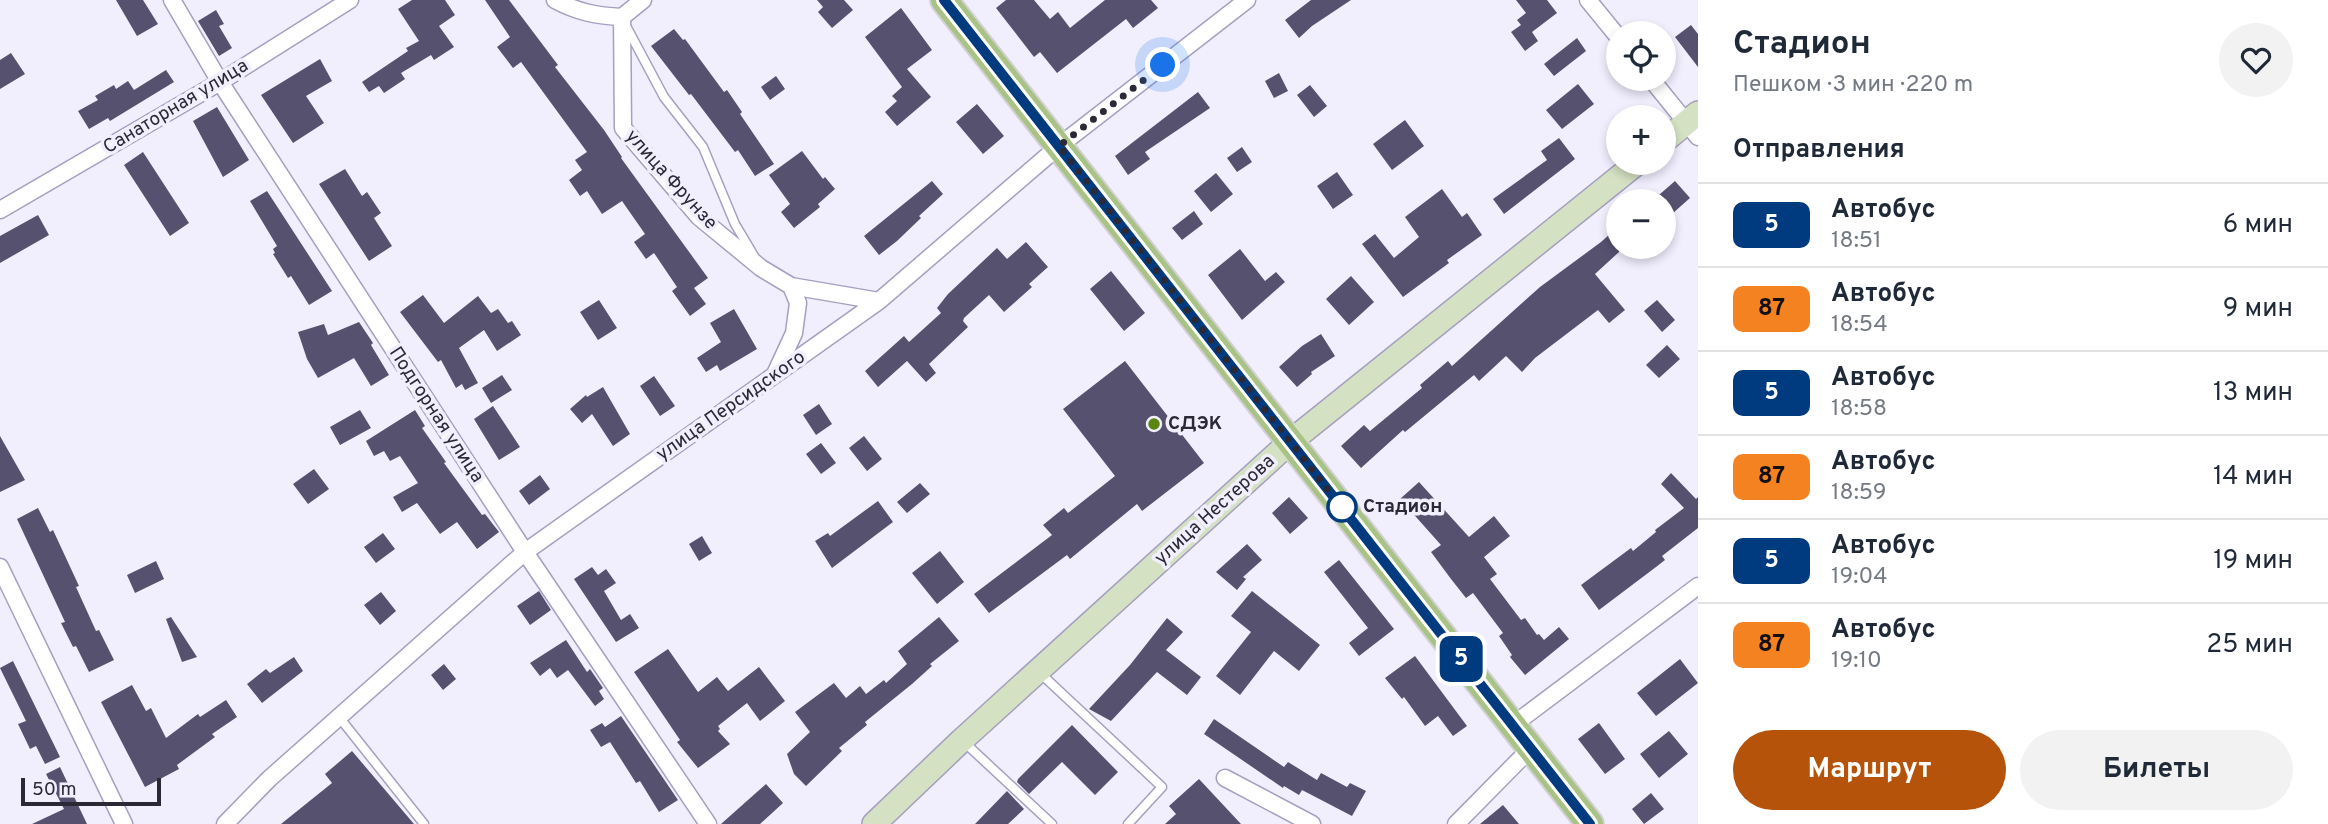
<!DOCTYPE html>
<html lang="ru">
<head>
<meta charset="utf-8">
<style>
  body { margin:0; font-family:Overpass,sans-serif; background:#f2f2f3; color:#1f2937; height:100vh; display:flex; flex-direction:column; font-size:26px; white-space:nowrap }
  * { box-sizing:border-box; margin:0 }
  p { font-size:23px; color:#747a83 }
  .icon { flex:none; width:38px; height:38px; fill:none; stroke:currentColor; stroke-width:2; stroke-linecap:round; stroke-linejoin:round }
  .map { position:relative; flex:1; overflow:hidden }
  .sheet { display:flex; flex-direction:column; background:#fff; width:630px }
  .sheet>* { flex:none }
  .badge { padding:0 14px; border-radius:10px; font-size:24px; line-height:46px }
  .tools { position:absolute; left:1606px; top:21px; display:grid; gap:14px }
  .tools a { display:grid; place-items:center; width:70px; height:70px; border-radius:50%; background:#fff; box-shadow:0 4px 10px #0003; font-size:35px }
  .scale { position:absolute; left:21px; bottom:18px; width:140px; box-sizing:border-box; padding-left:7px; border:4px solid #2c2937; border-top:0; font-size:19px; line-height:24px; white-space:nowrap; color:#2c2937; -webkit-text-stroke:5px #f1effe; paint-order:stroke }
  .you { position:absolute; width:35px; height:35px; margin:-18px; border:5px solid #fff; border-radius:50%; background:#1a73e8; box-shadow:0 0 0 10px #1a73e833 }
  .map>.badge { position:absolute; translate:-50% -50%; box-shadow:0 0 0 4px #fff }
  h2 { padding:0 35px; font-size:26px; line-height:63px }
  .round { display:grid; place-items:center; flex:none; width:74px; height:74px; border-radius:37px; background:#f2f2f3 }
  .headline { display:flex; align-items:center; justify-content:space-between; height:119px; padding:0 35px }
  h1 { font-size:33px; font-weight:700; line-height:52px }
  .cta { display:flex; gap:14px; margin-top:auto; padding:14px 35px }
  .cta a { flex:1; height:80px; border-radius:42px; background:#b45309; color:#fff; font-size:28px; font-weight:700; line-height:80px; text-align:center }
  .cta a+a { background:#f2f2f3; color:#1f2937 }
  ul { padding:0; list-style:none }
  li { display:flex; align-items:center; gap:21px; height:84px; padding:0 35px; border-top:2px solid #e0e1e3 }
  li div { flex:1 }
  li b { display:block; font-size:26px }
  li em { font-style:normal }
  li .badge { min-width:77px; font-weight:700; text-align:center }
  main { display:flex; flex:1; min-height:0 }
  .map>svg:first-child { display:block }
</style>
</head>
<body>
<main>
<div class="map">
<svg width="1698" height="824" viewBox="0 0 1698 824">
  <rect width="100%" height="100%" fill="#f1effe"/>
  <!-- building -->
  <path fill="#575170" d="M116,0h27l15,24 -21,12z
    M412,0h33l10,15 -16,11 15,21 -20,13 -3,-5 -30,18 4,6 -21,14 -5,-7 -10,6 -7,-10 46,-31 -2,-3 13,-7 -21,-32z
    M485,0h24l49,65 -3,2 49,63 18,27 -1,1 87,120 -14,10 12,16 -16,12 -18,-25 5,-4 -23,-34 -8,6 -12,-17 11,-8 -23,-33 -20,13 -15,-23 -7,5 -11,-16 13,-10 -7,-10 12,-8 -66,-90 -8,6 -16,-21 13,-10z
    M817,0h27l9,10 -21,18 -14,-16 5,-5z
    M1006,0h28l16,19 8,-7 12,16 35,-28h46l7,8 -25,20 -7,-9 -69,54 -17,-21 -6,5 -38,-49z
    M1311,0h40l-39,26 -13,12 -14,-18z
    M1516,0h31l10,13 -25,19 6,9 -13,10 -14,-19 10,-7 -4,-5 9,-7z
    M901,8l31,42 -25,19 24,28 -34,29 -12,-14 12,-11 -5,-5 10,-9 -37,-50z
    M216,10l8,14 -5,2 13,22 -13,8 -21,-35z
    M1691,25l7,9v33l-23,-30z
    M674,29l9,11 2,-1 39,53 3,-2 15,22 -2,2 34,50 -19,12 -17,-26 -3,2 -44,-58 -2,1 -38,-49z
    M1577,38l9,13 -32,25 -10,-12z
    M11,53l14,21 -25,15v-29z
    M320,59l12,22 -26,15 18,27 -31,20 -32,-48z
    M166,70l8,12 -64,39 -2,-3 -19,11 -11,-18 20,-11 -3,-4 19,-11 2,4 12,-8 6,9z
    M1279,73l9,18 -14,7 -9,-17z
    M776,76l9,13 -15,11 -9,-13z
    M1578,84l16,20 -32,25 -16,-19z
    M1310,85l17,21 -13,11 -17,-22z
    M1198,92l12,16 -65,44 5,7 -22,16 -13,-19z
    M977,104l27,32 -21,18 -27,-32z
    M217,107l32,53 -26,17 -30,-56z
    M1405,120l19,26 -32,24 -19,-26z
    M1559,138l16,21 -71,55 -11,-15 54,-39 -6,-9z
    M1242,147l10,15 -15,10 -10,-14z
    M802,151l21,28 2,-2 10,12 -17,15 2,3 -26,21 -13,-16 9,-8 -21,-29z
    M143,152l46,71 -19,13 -46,-71z
    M345,169l17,27 5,-4 14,21 -7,5 18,28 -23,15 -50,-77z
    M1337,172l16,23 -20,14 -16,-23z
    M1216,173l17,21 -22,18 -17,-21z
    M932,181l11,13 -24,22 2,2 -24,23 -18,14 -15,-19z
    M1675,181l15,17 -26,23v-20h-12z
    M1442,189l20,28 5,-4 15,22 -35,25 2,3 -46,34 -41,-53 13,-10 19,24 25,-21 -14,-20z
    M267,191l65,100 -23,14 -18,-29 -3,2 -15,-24 2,-1 -2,-4 4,-3 -27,-45z
    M1194,211l9,13 -21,16 -10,-12z
    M38,215l11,20 -49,28v-27z
    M1619,226v26l-24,22 30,36 -16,13 -11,-13 -63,48 -13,14 -16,-16 -27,25 -5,-6 -69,57 -2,-2 -42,38 -20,-22 23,-21 6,6 52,-43 -2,-3 28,-24 4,5 88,-79 61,-45z
    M1026,242l22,25 -19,17 3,3 -28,25 -15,-17 -25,23 -1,3 5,6 -39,37 7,9 -10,9 -19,-21 -29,26 -13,-16 39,-35 5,6 32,-29 -4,-5 11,-14 49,-46 10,11z
    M1240,249l25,32 11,-9 9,10 -43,38 -34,-45z
    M1111,271l34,42 -21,18 -34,-42z
    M1351,276l23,26 -25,23 -23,-26z
    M423,295l21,28 34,-27 13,17 7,-4 10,14 4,-2 9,14 -24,16 -13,-21 -25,18 19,35 -13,7 -3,-6 -6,4 -15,-28 -3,2 -38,-50z
    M599,300l18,28 -19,12 -18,-28z
    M1657,300l18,20 -13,12 -18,-21z
    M734,309l23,40 -37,22 -3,-6 -11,7 -9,-14 24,-16 -11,-19z
    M359,322l14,21 -2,2 18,30 -18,11 -17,-28 -36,20 -11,-19 -9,-27 26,-8 4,11z
    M1321,334l14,22 -24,16 1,2 -15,13 -18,-20 23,-21z
    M1667,345l13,14 -21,19 -13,-13z
    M1125,361l79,102 -62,48 -5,-7 -67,55 -3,-4 -78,58 -15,-19 78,-59 -9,-10 21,-17 4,5 47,-37 -52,-67z
    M502,375l10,15 -21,13 -9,-15z
    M654,376l21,30 -15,10 -20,-30z
    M603,387l27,47 -17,12 -21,-32 -10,9 -12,-14 16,-14 1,2z
    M819,404l13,20 -16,11 -13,-20z
    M493,406l27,41 -21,13 -25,-41z
    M360,410l11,18 -31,17 -10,-18z
    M415,410l10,16 -3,2 24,34 -2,1 38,52 3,-1 14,18 -22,17 -20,-27 -17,12 -23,-31 -15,9 -9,-15 25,-14 -18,-27 -10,5 -6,-10 -10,5 -8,-15z
    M0,436l25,44 -25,12z
    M864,436l18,23 -15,12 -18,-23z
    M821,443l15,20 -15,11 -15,-20z
    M314,469l15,20 -21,15 -15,-20z
    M1671,473l25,26 2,-2v31l-36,28 3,4 -9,7 -57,43 -18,-25 50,-37 2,3 23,-19 -1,-2 29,-22 -23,-24z
    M540,475l10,14 -21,16 -10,-14z
    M1419,482l50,55 25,-21 16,20 -26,21 13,17 -7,5 31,41 4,-2 12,17 2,-1 5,6 15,-13 10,12 -44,36 -15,-18 2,-2 -13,-19 4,-3 -30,-40 -7,5 -15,-19 -20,-27 10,-7 -41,-46z
    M920,483l10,11 -23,19 -10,-11z
    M1289,497l19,21 -18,16 -18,-21z
    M878,501l15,21 -61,46 -17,-27 13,-8 2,3z
    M38,508l12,24 3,-2 26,56 -3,1 20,44 3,-1 15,30 -25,12 -13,-26 -3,1 -12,-24 4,-1 -48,-103z
    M383,533l12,16 -19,14 -12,-16z
    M702,536l10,17 -13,8 -10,-17z
    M1247,544l15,16 -19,17 3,2 -9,11 -21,-18z
    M940,551l24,31 -27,22 -25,-31z
    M1339,560l55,69 -35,27 -10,-13 19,-15 -44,-56z
    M156,561l8,18 -29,14 -8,-18z
    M592,567l6,8 8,-6 10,14 -12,8 17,29 9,-6 9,14 -23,14 -42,-63z
    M539,591l12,19 -21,15 -13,-19z
    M1252,591l68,54 -21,26 -25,-20 -34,44 -24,-19 35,-44 -20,-16z
    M381,592l15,19 -16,14 -16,-20z
    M171,617l26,40 -15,5 -16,-43z
    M939,617l20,24 -29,23 2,2 -20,18 -47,38 2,3 -28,23 3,3 -36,35 -12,-12 -7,-20 23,-22 -15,-20 39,-29 12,15 14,-12 6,8 18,-14 2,3 21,-19 -9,-13z
    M1167,618l16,14 -17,18 35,27 -14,18 -30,-23 -46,49 -22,-12 41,-44z
    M566,640l21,32 3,-3 13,19 -4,3 5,8 -9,7 -27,-36 -11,8 -7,-10 -10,8 -10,-13z
    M668,649l30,43 19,-15 11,14 31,-24 26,34 -25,20 -13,-18 -29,23 2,3 -2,2 12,13 -32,24 -21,-26 3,-2 -46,-68z
    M1415,656l52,70 -14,10 -15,-20 -13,10 -21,-29 -2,2 -17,-21z
    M294,657l9,14 -41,32 -15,-19 19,-15 4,4z
    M1680,659l18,24 -42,33 -19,-23z
    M13,661l47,96 -15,7 -9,-18 -6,3 -12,-25 8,-3 -26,-53z
    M444,664l12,15 -13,11 -12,-15z
    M132,685l14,26 5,-3 15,30 32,-24 2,3 26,-17 11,17 -25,17 3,3 -38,28 2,4 -34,18 -44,-85z
    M621,716l57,84 -19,12 -19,-31 -4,2 -26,-41 -9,5 -11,-17 12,-7 3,4z
    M1214,719l70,48 4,-5 29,18 4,-7 26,14 3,-4 16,8 -14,25 -50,-26 -3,5 -15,-9 -1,2 -79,-54z
    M1599,723l26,36 -20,15 -27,-35z
    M1072,725l46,47 -23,23 -33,-33 -33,32 -12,-12 1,-3z
    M1669,731l19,23 -29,24 -19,-24z
    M352,751l62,73h-133l51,-41 -7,-9z
    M60,767l27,57h-55l32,-15 -18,-35z
    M1199,779l42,45h-76l11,-10 -7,-8z
    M766,784l17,19 -23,21h-39z
    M1007,791l17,18 -16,15h-33z
    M1651,793l13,16 -20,15 -12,-15z
    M1503,805l16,19h-39z"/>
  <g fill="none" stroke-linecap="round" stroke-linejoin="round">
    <defs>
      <path id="service" d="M625,24l39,73 39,50 32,77 19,32
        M1040,673l122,114 -34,37
        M339,717l85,107
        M964,742l88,82"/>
      <path id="minor" d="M172,0l48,82 305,470 183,272
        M555,0c22,12 42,16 67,17l1,111 76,89 62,51 30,18 88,15
        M1588,0l31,38
        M622,17l21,-17
        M1651,79l47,58
        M0,210l220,-128 130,-82
        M776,372l18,-39 4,-30 -7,-17
        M0,567l124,257
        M1513,725l185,-139
        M1225,778l87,46
        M225,824l44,-45 256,-227 354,-251 180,-155 188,-146
        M1456,824l75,-76"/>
      <path id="secondary" d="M1664,141l34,-28
        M874,824l88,-84 328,-298 347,-279"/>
      <path id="primary" d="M944,0l646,824"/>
    </defs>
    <!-- service casing -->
    <use href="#service" stroke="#a59fc1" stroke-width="11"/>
    <!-- minor casing -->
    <use href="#minor" stroke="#a59fc1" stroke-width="19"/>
    <!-- secondary casing -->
    <use href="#secondary" stroke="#a59fc1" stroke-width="26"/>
    <!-- primary casing -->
    <use href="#primary" stroke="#d1d0d3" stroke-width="30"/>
    <!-- service -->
    <use href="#service" stroke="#fff" stroke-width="8"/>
    <!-- minor -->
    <use href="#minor" stroke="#fff" stroke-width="16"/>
    <!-- secondary -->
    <use href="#secondary" stroke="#d4e1c2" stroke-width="23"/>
    <!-- primary -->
    <use href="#primary" stroke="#a9c285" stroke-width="26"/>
  </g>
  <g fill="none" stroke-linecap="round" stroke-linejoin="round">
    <defs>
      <path id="line" d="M944,0l646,824"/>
    </defs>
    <!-- line casing -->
    <use href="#line" stroke="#fff" stroke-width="16"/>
    <!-- line -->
    <use href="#line" stroke="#003b80" stroke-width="10"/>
    <!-- walk -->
    <path stroke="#2c2937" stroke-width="7" stroke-dasharray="0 12.6" d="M1163,65l-104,81 287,367 -4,-6"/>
  </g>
  <!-- markers -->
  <circle fill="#5a8510" stroke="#f1effe" stroke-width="2.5" cx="1154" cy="424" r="7"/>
  <circle fill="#fff" stroke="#003b80" stroke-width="3.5" cx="1342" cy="507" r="14"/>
  <g text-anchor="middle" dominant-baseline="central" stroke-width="7" stroke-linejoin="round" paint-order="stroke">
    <!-- street labels -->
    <g font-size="19" fill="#2c2937" stroke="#f1effe">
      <text transform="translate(176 107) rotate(-31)">Санаторная улица</text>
      <text transform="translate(671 180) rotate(48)">улица Фрунзе</text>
      <text transform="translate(731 406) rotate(-35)">улица Персидского</text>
      <text transform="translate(436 415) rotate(57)">Подгорная улица</text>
      <text transform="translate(1215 510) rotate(-42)">улица Нестерова</text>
    </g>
    <!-- poi labels -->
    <g font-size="19" font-weight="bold" fill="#2c2937" stroke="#f1effe" text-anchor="start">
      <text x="1168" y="424">СДЭК</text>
    </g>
    <!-- stop labels -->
    <g font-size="19" font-weight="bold" fill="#2c2937" stroke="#f1effe" text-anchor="start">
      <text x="1363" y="507">Стадион</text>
    </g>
  </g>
</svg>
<div class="tools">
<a><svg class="icon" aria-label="locate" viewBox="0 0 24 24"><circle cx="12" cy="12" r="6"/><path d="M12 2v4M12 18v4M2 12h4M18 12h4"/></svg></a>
<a>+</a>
<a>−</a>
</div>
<div class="scale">50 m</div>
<div class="you" style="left:1163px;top:65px"></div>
<b class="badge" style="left:1461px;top:659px;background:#003b80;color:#fff">5</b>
</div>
<section class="sheet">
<div class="headline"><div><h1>Стадион</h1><p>Пешком · 3 мин · 220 m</p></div><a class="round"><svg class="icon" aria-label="heart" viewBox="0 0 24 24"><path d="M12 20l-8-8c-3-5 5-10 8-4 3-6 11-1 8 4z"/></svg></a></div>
<h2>Отправления</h2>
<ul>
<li><span class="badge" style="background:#003b80;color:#fff">5</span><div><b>Автобус</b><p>18:51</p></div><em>6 мин</em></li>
<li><span class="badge" style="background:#f58220;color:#111">87</span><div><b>Автобус</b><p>18:54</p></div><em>9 мин</em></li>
<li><span class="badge" style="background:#003b80;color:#fff">5</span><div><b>Автобус</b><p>18:58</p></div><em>13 мин</em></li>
<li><span class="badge" style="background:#f58220;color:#111">87</span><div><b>Автобус</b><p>18:59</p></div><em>14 мин</em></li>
<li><span class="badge" style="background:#003b80;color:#fff">5</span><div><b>Автобус</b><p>19:04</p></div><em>19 мин</em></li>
<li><span class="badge" style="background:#f58220;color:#111">87</span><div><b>Автобус</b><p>19:10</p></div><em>25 мин</em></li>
</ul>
<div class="cta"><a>Маршрут</a><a>Билеты</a></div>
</section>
</main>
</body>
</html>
